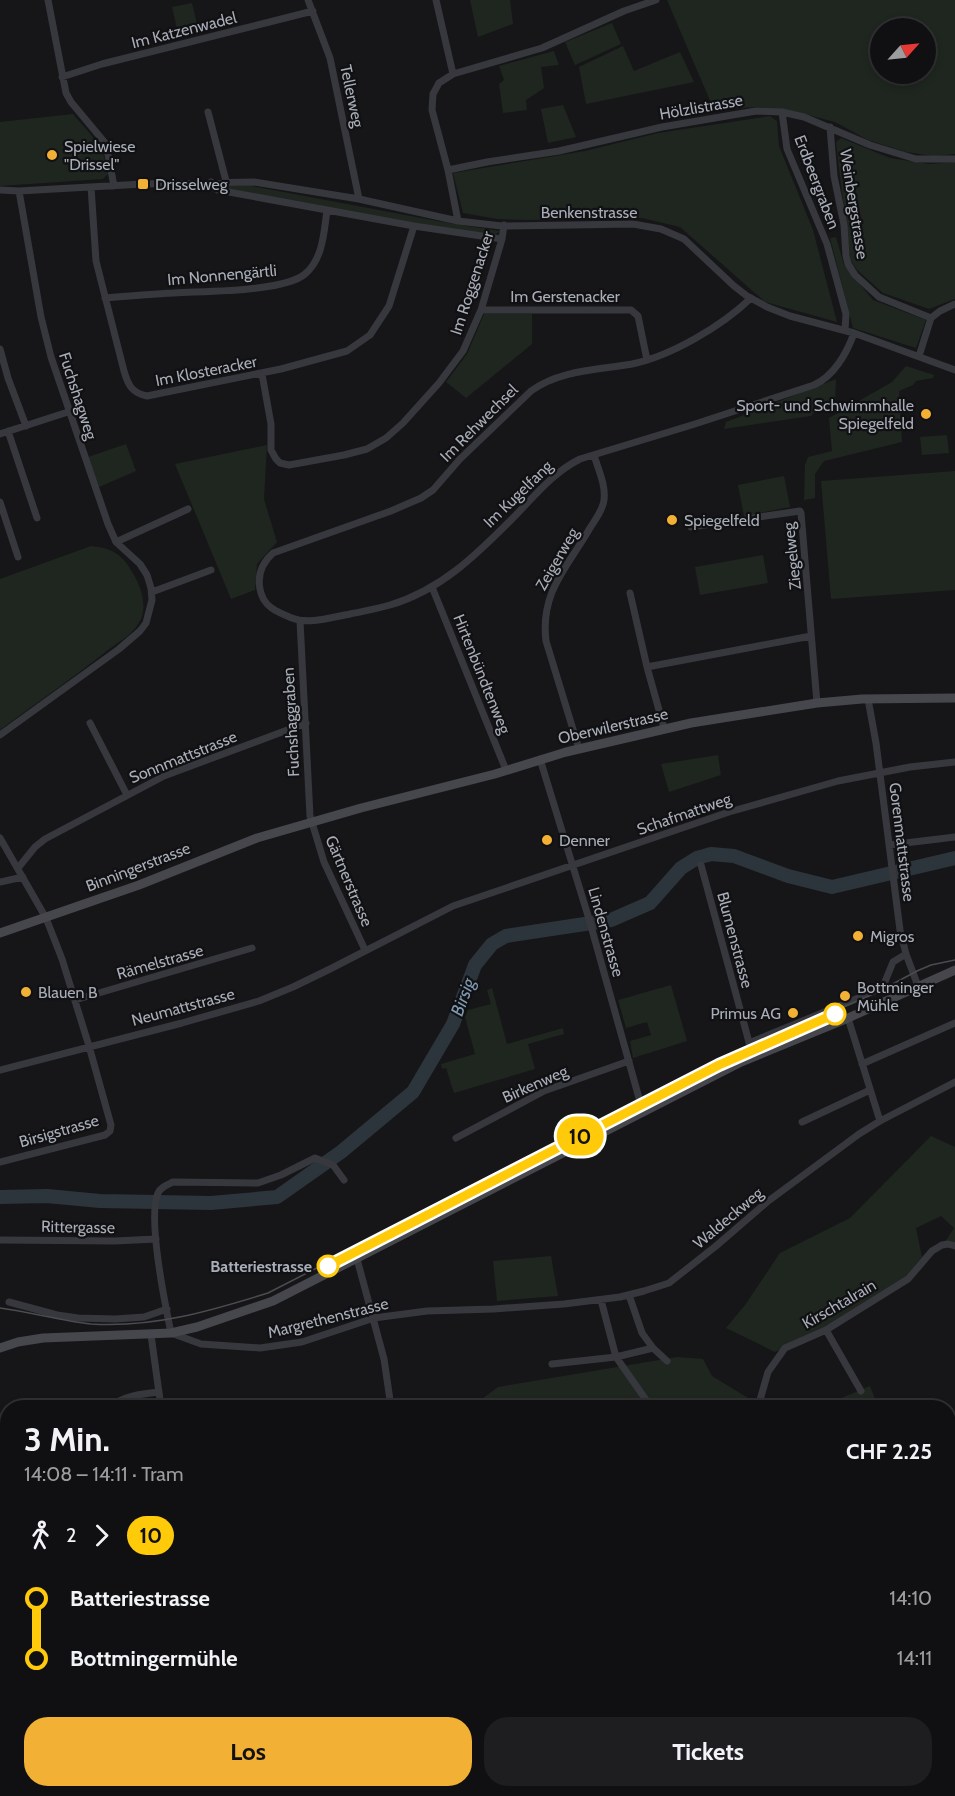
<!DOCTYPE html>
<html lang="de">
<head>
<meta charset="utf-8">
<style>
  body { margin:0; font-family:Cabin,sans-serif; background:#1e1e20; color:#f1f3f6; height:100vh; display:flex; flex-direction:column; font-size:22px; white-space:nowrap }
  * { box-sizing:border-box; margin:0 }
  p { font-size:20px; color:#9c9d9f }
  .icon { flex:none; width:33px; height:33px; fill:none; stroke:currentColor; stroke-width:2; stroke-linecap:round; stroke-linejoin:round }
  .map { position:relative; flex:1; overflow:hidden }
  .drawer { position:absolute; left:0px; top:1400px; width:956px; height:398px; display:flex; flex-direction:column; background:#101012; border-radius:24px 24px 0 0; box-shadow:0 3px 9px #0003,0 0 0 2px #303032 }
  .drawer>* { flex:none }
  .badge { padding:0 12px; border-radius:20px; font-size:21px; line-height:39px }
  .needle { width:39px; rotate:63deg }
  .fabs { position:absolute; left:870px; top:18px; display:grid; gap:12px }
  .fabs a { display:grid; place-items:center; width:66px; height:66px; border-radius:50%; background:#101012; box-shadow:0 3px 9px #0003,0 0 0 2px #303032; font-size:30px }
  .map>.badge { position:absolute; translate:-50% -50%; box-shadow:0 0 0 3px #fff }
  .legs { display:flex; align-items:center; gap:9px; height:66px; padding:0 24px; font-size:20px }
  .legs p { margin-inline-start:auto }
  .summary { display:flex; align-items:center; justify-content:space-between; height:102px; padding:0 24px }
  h1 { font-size:33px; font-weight:700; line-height:45px }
  .cta { display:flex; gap:12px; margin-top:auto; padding:12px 24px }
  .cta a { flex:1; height:69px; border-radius:24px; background:#f2b134; color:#111; font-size:24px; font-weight:700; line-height:69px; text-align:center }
  .cta a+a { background:#1e1e20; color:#f1f3f6 }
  ul { padding:0 24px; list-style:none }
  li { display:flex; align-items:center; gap:21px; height:60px; font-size:22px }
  li i { display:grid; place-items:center; width:9px; height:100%; margin:0 8px; background:currentColor }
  li i::after { content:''; width:15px; height:15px; margin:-8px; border:4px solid; border-radius:50%; background:#101012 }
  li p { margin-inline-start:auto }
  li:first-child i { background:linear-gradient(#0000 50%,currentColor 0) }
  li:last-child i { background:linear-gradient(currentColor 50%,#0000 0) }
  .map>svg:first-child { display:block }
</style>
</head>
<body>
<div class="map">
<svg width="955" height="1796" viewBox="0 0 955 1796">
  <rect width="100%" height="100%" fill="#161618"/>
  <!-- green -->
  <path fill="#1e261f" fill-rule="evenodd" d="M470,0h40l3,24 -35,13z
    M667,0h288v154l-22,2 -27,-4 -38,-12 -33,-18 -47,-12 -32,-3 -42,3zM880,28h46v46h-46z
    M192,3l7,29 -20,5 -7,-30z
    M612,23l9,21 -46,21 -10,-23z
    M623,46l11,25 46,-19 14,30 -108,22 -7,-37z
    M554,51l5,14 -18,2 3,21 -18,12 1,10 -24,3 -4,-29 5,-4 -5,-14z
    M563,105l13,32 -28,6 -7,-34z
    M73,114c17,20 32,32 35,60l-5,5 -103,7v-64z
    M770,116l7,5 2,25 34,84 24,92 -72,-20 -85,-75 -38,-9 -116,2 -29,-1 -34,-6 -10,-40 132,-22 73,-18z
    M841,138l49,20 39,6 26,-2v137l-26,10 -46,-16 -26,-23 -7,-10 -14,-118z
    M221,186h31l196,37 52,8 -4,3h-14l-250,-42z
    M836,237l8,28 29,35 53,20 -10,28 -63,-20 -23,-90z
    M484,314h48v30l-66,54 -20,-16 21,-28z
    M906,366l28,9 -1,3 -17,3 -3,4 -14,6 3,51 -78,19 -9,13v24l-11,2 1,-35 3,-8 24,-6 -3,-33 63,-36z
    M836,379l-1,24 -14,1 -10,12 -87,13 2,-7z
    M947,435l2,18 -27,2 -2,-18z
    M126,444l10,27 -37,16 -11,-30z
    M267,445l-3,54 13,43 -20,22 -2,26 -24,9 -56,-135z
    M955,471v119l-124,9 -10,-118z
    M784,476l6,31 -46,9 -6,-31z
    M91,546c22,2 32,9 43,29 7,13 13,29 7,44 -6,14 -21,22 -33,31 -35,28 -72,53 -108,80v-151z
    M763,555l5,28 -68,12 -5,-28z
    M718,755l3,20 -52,17 -8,-28z
    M671,985l16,56 -54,17 -3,-17 21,-6 -4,-13 -21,6 -8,-28z
    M492,988l15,56 56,-16 1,6 -36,10 7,25 -81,24 -8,-25 -4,1 -1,-5 34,-10 -10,-37 3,-7 23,-6 -4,-14z
    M931,1136l24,11v97l-10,-2 9,-14 -13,-12 -25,12 6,29 -22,26 -70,45 -55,24 -49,-24 19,-23 35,-52 70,-35z
    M551,1256l7,40 -61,5 -4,-40z
    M677,1357l26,2 9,17 51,31h-292l27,-20z
    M870,1386l8,21h-58z
    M7,1641l1,149h26l-1,6h-33v-151z
    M278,1790h38l-1,6h-32z
    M368,1790h237l-3,6h-230z"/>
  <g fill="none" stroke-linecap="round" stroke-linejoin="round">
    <!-- stream -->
    <path stroke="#2c353c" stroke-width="2" d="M451,1790l1,6"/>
    <!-- river -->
    <path stroke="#2c353c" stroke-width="14" d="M0,1197l47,-1 53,5 111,2 66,-6 64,-45 72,-60 40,-68 22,-59 17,-21 14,-8 105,-16 39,-17 31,-35 16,-10 14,-4 23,2 54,20 44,11 123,-29"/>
    <!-- minor -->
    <path stroke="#37383d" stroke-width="7" d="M48,0l18,93 5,9 35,42 8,42
      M308,0l22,58 29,141
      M436,0l17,74
      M62,77l40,-13 211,-53
      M208,112l18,69
      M782,112l5,37 40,95 19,70 -1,16
      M830,127l4,49 10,49 2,31 2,8 7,11 24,22 52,21
      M448,170l39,-8 72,-11 103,-24 94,-16 26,1 22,5 66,28 46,14h39
      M211,182l3,6 4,2 196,36 88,13
      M91,187l5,74 28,110c4,14 8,22 23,25l134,-27 66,-18 23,-16 19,-29 25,-80
      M0,190l19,1 124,-7 111,-2 105,17 99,22 44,5 131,-2 28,5 23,10 50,47 13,10 20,11 23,9 64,17 101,37
      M458,221l-10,-51 -16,-60 1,-16 6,-11 14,-9 89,-26 82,-37 32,-11
      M105,298c23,-2 46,-4 69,-5 30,-2 110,-1 131,-19 18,-15 19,-42 22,-64
      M751,298c-29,28 -80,58 -119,66 -34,6 -73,6 -101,27l-71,68 -27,31 -12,8 -30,13 -118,42c-11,10 -16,21 -13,36 3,18 17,23 32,29 17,7 40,-1 58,-4 13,-3 27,-5 40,-9 51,-15 86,-50 122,-86 22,-22 40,-46 68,-60l115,-35 119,-39c20,-9 33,-32 40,-52
      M481,310h150l7,6 9,44
      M931,318l9,-7 15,-7
      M0,349l8,29 18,48
      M919,356l12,-38
      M262,374l9,50v26l5,9 4,4 9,2 55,-10 23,-6 19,-11 17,-15 36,-40 24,-32 18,-41 21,-71 2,-14
      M8,431l29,87
      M0,434l68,-22
      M0,502l18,55
      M691,527l109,-16 1,2 16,190
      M116,542l72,-33
      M432,587l74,183
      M152,592l59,-22
      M630,593l17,74 17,61
      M300,621l10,195 14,46 41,88
      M647,667l164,-31
      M868,699l8,44 24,187 6,24 12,32
      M90,723l37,72
      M0,735l119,-86 21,-18 6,-8 6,-23 -1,-12 -4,-13 -7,-11 -24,-22 -8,-18 -57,-167 -10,-40 -22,-126
      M579,749l-33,-108c-6,-49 21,-73 44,-113 5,-8 13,-18 14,-28 2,-15 -6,-31 -10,-45
      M540,759l49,160 50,179 5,14
      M0,838l46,80 16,41 27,87 22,79 -1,6 -5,4 -105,27
      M889,845l66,-8
      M701,865l52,192
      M18,868l17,-21 10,-8 119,-63 142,-53
      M0,882l23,-5
      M75,1000l177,-52
      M848,1018l32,103
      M749,1043l107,-44 28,-15 9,-22 13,-8
      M862,1064l93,-41
      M0,1070l182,-47 77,-22 34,-14 37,-18 123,-63 276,-94 109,-31 72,-14 45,-5
      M802,1122l68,-32
      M456,1138l88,-47 85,-30
      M344,1180l-11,-15 -18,-7 -34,17 -23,8 -85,-1c-6,3 -12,5 -15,11 -11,25 7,111 13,140l30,11 59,4 42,-6 72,-24 53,-7 67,-2 70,-5 56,-7 24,-6 25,-8 47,-37 51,-44 92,-68 21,-13 75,-39
      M0,1240l115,1 41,-2
      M357,1259l27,100 7,48
      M629,1295l13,38 11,15 14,13
      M601,1300l15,57 35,50
      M9,1302l48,13 21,3 37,1 29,-2 23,-8
      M826,1330l35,61
      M151,1335l10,72
      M552,1364l64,-7 37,-9
      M109,1407c15,-11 31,-13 50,-15
      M758,1407l10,-35 17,-24 41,-18 82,-51 24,-28 10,-6 6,-1 7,2
      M0,1434h8
      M0,1540l8,-3
      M0,1639l8,-3
      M273,1790l5,6
      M474,1790l1,6
      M841,1790l4,6
      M39,1796l1,-6
      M117,1796l1,-6
      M257,1796l5,-6"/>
    <!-- secondary -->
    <path stroke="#45474d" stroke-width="9" d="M0,933l139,-48 118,-47 104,-30 134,-34 71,-22 125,-29 126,-20 45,-4 93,-1
      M0,1348l18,-6 25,-4 128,-5 26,-6 76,-26 468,-239 107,-44 107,-48"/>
    <!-- tram -->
    <path stroke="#4a4c52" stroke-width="1.5" d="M0,1308c31,4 60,13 91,16 62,4 119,-13 177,-31l470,-241 138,-59 41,-22 14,-6 24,-5"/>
  </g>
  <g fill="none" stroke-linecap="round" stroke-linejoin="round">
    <defs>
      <path id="line-1" d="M328,1266l391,-201 116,-51"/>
    </defs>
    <!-- line-1 casing -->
    <use href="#line-1" stroke="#fff" stroke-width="14"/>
    <!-- line-1 -->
    <use href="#line-1" stroke="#feca0a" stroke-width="9"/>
  </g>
  <!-- markers -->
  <g fill="#f2b134" stroke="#111113" stroke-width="2">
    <circle cx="52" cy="155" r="6"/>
    <rect x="137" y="178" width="12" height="12" rx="3"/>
    <circle cx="926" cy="414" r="6"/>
    <circle cx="672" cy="520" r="6"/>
    <circle cx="547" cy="840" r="6"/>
    <circle cx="858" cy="936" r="6"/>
    <circle cx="26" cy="992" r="6"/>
    <circle cx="845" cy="996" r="6"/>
    <circle cx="793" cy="1013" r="6"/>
  </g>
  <g fill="#fff" stroke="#feca0a" stroke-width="3">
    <circle cx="835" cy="1014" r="10"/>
    <circle cx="328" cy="1266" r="10"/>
  </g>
  <g text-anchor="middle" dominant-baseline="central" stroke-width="4.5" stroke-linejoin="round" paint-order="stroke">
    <!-- street labels -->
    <g font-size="16" fill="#a8adb8" stroke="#111113">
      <text transform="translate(184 30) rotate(-14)">Im Katzenwadel</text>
      <text transform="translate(352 96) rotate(78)">Tellerweg</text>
      <text transform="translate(701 107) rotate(-10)">Hölzlistrasse</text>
      <text transform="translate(817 182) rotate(69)">Erdbeergraben</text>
      <text transform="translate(854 204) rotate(81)">Weinbergstrasse</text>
      <text x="589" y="212">Benkenstrasse</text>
      <text transform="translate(222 275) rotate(-5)">Im Nonnengärtli</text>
      <text transform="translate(472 283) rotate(-72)">Im Roggenacker</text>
      <text x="565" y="296">Im Gerstenacker</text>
      <text transform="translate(206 371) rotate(-11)">Im Klosteracker</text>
      <text transform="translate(78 396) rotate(72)">Fuchshagweg</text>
      <text transform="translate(479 423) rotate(-45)">Im Rehwechsel</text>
      <text transform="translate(518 494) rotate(-44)">Im Kugelfang</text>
      <text transform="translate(792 556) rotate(-96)">Ziegelweg</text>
      <text transform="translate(557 559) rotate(-60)">Zeigerweg</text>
      <text transform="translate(482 674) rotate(68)">Hirtenbündtenweg</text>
      <text transform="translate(291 722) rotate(-93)">Fuchshaggraben</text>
      <text transform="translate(613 726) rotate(-13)">Oberwilerstrasse</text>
      <text transform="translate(183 757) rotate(-22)">Sonnmattstrasse</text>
      <text transform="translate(684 814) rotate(-19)">Schafmattweg</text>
      <text transform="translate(902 842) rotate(83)">Gorenmattstrasse</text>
      <text transform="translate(138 867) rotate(-21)">Binningerstrasse</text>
      <text transform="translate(349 881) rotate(67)">Gärtnerstrasse</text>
      <text transform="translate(606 932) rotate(74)">Lindenstrasse</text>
      <text transform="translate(735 940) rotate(75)">Blumenstrasse</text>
      <text transform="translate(160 962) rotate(-16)">Rämelstrasse</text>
      <text transform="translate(183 1007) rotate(-15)">Neumattstrasse</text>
      <text transform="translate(535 1084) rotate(-24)">Birkenweg</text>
      <text transform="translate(59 1131) rotate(-16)">Birsigstrasse</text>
      <text transform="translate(728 1218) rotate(-40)">Waldeckweg</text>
      <text transform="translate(78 1227) rotate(1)">Rittergasse</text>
      <text transform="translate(839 1304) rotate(-30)">Kirschtalrain</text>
      <text transform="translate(328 1318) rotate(-14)">Margrethenstrasse</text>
    </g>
    <!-- poi labels -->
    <g font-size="16" fill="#a8adb8" stroke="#111113" text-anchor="start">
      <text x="64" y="146">Spielwiese<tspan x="64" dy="18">"Drissel"</tspan></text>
      <text x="155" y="184">Drisselweg</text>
      <text x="914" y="405" text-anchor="end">Sport- und Schwimmhalle<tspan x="914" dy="18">Spiegelfeld</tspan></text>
      <text x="684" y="520">Spiegelfeld</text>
      <text x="559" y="840">Denner</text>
      <text x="870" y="936">Migros</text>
      <text x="857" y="987">Bottminger<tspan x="857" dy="18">Mühle</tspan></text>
      <text x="38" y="992">Blauen B</text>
      <text x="781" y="1013" text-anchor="end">Primus AG</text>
    </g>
    <!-- stop labels -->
    <g font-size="16" font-weight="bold" fill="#a8adb8" stroke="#111113" text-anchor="end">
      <text x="312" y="1266">Batteriestrasse</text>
    </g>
    <!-- water labels -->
    <g font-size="18" font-style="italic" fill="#7f9bb3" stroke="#111113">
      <text transform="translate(463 997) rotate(-70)">Birsig</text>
    </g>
  </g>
</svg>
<div class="fabs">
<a><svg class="needle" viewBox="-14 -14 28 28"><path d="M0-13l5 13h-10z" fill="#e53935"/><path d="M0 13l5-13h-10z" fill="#9c9d9f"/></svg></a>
</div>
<b class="badge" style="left:580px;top:1136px;background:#feca0a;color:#111">10</b>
<section class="drawer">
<div class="summary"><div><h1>3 Min.</h1><p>14:08 – 14:11 · Tram</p></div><b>CHF 2.25</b></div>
<div class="legs"><svg class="icon" aria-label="walk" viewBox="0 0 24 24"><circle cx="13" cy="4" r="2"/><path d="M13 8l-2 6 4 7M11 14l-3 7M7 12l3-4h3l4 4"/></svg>2<svg class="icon" aria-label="forward" viewBox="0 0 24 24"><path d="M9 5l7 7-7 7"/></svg><b class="badge" style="background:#feca0a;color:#111">10</b></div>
<ul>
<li><i style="color:#feca0a"></i><b>Batteriestrasse</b><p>14:10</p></li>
<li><i style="color:#feca0a"></i><b>Bottmingermühle</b><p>14:11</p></li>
</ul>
<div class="cta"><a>Los</a><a>Tickets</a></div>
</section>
</div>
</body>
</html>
